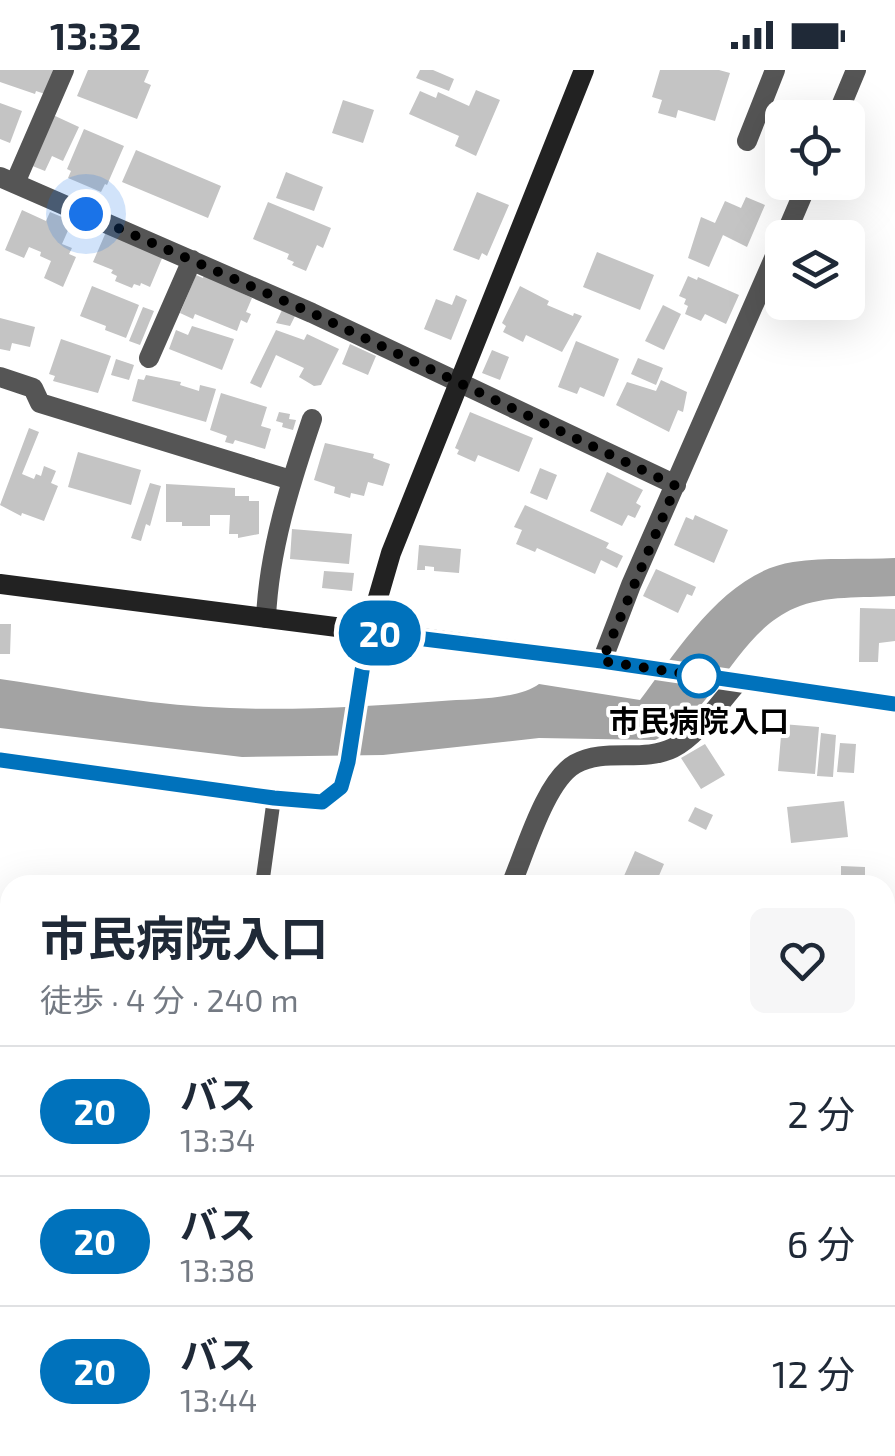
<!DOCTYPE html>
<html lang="ja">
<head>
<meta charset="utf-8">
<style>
  body { margin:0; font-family:"Exo 2","Noto Sans JP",sans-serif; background:#f6f6f7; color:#1f2937; height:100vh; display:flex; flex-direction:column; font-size:38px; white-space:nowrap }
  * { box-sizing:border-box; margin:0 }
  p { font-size:32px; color:#747a83 }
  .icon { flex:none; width:55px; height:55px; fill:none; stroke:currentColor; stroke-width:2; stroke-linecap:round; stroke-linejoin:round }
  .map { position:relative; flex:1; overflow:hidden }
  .drawer { position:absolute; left:0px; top:805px; width:895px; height:582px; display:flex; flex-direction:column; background:#fff; border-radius:30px 30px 0 0; box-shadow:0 10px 40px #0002 }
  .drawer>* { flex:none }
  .badge { padding:0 20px; border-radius:32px; font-size:35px; line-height:65px }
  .tools { position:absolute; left:765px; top:30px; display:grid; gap:20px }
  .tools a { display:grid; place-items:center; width:100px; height:100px; border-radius:15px; background:#fff; box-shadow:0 10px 40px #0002; font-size:50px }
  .you { position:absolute; width:50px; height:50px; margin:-25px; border:8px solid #fff; border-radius:50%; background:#1a73e8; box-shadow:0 0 0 15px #1a73e833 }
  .map>.badge { position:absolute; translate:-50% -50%; box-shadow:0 0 0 5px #fff }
  .round { display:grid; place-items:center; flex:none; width:105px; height:105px; border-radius:15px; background:#f6f6f7 }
  .headline { display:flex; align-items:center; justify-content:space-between; height:170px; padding:0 40px }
  h1 { font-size:48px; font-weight:700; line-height:75px }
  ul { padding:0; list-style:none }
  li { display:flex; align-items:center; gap:30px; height:130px; padding:0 40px; border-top:2px solid #e0e1e3 }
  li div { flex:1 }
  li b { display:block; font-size:38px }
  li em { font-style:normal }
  li .badge { min-width:110px; font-weight:700; text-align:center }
  .status { display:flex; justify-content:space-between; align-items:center; height:70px; padding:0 50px; background:#fff; direction:ltr }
  .status svg { height:28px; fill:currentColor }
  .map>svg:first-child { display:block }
</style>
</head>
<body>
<div class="status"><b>13:32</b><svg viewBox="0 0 49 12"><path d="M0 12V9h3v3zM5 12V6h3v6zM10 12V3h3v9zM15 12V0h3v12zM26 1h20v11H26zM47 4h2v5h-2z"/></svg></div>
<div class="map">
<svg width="895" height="1386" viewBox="0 0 895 1386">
  <rect width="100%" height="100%" fill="#fff"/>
  <!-- water -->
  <path fill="#a3a3a3" d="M895,488v38c-32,2 -70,-1 -100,12 -61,26 -79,107 -140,132l-116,-2 -156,17 -141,2 -242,-29v-49c50,7 101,17 151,23 97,12 194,6 291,-1 25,-2 76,-1 97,-17l101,16c38,-50 85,-128 153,-138 33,-5 69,-2 102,-4z"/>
  <!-- building -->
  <path fill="#c4c4c4" d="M0,0h54l-9,24 -9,-3 -1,3 -35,-12z
    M88,0h61l-5,12 7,3 -14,34 -60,-23z
    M420,0h13l21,9 -5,12 -33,-13z
    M660,0h59l11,3 -15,48 -37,-11 -2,8 -18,-5 4,-13 -10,-3z
    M476,20l24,10 -24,56 -21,-10 4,-10 -50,-22 11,-23 16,7 2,-6 31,14z
    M343,30l31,10 -11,33 -31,-10z
    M0,33l22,8 -12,32 -10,-4z
    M53,45l26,12 -16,34 -11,-5 -7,15 -15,-6z
    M84,59l40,17 -17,39 -2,-1 -4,8 -33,-14 3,-7 -4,-2z
    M136,80l85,36 -13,32 -86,-36z
    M286,102l37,15 -9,24 -38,-13z
    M477,122l32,13 -22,51 -5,-3 -3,7 -26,-10z
    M746,127l19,8 -18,42 -24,-12 -14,32 -21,-9 13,-41 14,6 10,-22 16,7z
    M268,132l63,26 -8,20 -6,-3 -11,26 -14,-6 2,-3 -7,-3 2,-5 -36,-15z
    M22,140l24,11 4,-9 31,13 -2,5 -9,-4 -8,18 10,4 -3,6 7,3 -13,30 -19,-9 7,-17 -11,-5 1,-4 -12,-5 -5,11 -19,-8z
    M106,162l57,24 -13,31 -9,-4 -1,3 -6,-2 -2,4 -17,-7 2,-5 -6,-3 2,-3 -20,-8z
    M597,182l57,23 -14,35 -57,-23z
    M196,205l7,3 1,-3 48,23 -6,14 5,2 -4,9 -6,-3 -4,11 -42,-17 -2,5 -13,-6z
    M688,206l9,4 1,-3 41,18 -13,29 -21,-10 -4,7 -16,-7 3,-8 -4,-2 2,-5 -7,-3z
    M92,216l47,19 -13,33 -21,-8 1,-4 -26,-10z
    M520,216l29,15 -2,4 26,11 1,-3 8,3 -20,36 -36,-17 -3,7 -20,-10 3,-6 -4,-3z
    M456,225l11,5 -16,40 -27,-11 12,-30 16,6z
    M663,235l18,9 -17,36 -19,-9z
    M143,237l11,4 -14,34 -11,-4z
    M282,240l13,6 -5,10 -14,-3z
    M0,248l35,9 -5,20 -18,-4 -2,8 -10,-2z
    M192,256l42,13 -12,31 -53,-21 7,-19 12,5z
    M276,260l28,10 3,-6 32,15 -18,36 -7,1 -15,-9 5,-9 -28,-13 -15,33 -11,-5z
    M61,269l50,17 -13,37 -45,-12 2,-5 -6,-2z
    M576,271l43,18 -15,38 -24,-10 -3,7 -19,-7z
    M350,274l26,12 -8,19 -26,-11z
    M492,280l17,7 -9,23 -18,-7z
    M638,288l25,10 -7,17 -25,-11z
    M116,289l18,6 -5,15 -18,-5z
    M146,305l35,7 -1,3 19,6 1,-6 16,4 -10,33 -74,-21 6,-22 6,1z
    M661,310l26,12 -4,20 -5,-2 -9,22 -53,-27 11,-23 29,9z
    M221,323l46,14 -6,19 10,3 -6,20 -30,-9 -2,4 -8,-2 2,-6 -17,-6z
    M279,342l11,2 -1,5 7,1 -3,10 -11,-3 1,-4 -7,-2z
    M470,342l63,26 -14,34 -41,-17 -3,7 -18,-8 2,-4 -4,-2z
    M29,358l10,4 -17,42 12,5 2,-5 5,2 3,-10 12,5 -5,12 7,3 -14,35 -22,-8 -1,3 -21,-11z
    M325,373l49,11 -1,4 17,6 -7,22 -15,-4 -4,14 -13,-3 -1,5 -16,-5 1,-6 -21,-7z
    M78,382l63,18 -10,35 -63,-18z
    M540,398l17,7 -10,25 -17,-7z
    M607,402l36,18 -7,13 5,3 -6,12 -7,-3 -6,11 -32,-15z
    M150,413l11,3 -11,40 -4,-2 -5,17 -10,-3z
    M166,414l69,4v8h14v5h10v33l-21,4v-4h-9l1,-19h-20v11h-28v-4h-16z
    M525,435l84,38 -3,5 17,8 -6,12 -16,-8 -6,14 -58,-26 -2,4 -19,-8 6,-14 -8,-3z
    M695,445l33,15 -14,33 -40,-18 12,-28 7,3z
    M292,459l60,5 -3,30 -59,-5z
    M419,475l42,4 -2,24 -25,-2v-4l-9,-1v4h-8z
    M656,499l40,18 -4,9 -5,-2 -9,19 -35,-17z
    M324,501l30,2 -2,18 -30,-3z
    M860,538l35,1v32l-16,2 -1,19h-19z
    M0,554h11l-1,30h-10z
    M782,654l37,3 -4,47 -37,-3z
    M821,663l15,2 -3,42 -16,-1z
    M840,673l16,1 -2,29 -17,-1z
    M705,674l20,31 -24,14 -20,-31z
    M844,731l4,36 -57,6 -4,-36z
    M695,737l18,8 -7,15 -18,-9z
    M635,781l29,13 -9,21h-35z
    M841,796l24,1v18h-24z
    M895,914v41l-10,1v-41z
    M0,1072l10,1v141l-10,-2z"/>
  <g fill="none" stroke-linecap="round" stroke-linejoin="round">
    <!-- lane -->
    <path stroke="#555" stroke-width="14" d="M0,690l322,42 19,-15 7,-25 20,-130
      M262,815l12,-87
      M0,997l10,1"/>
    <!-- street -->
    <path stroke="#555" stroke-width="20" d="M836,48l20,-48
      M747,71l28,-71
      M0,107l312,136 364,172
      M15,113l49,-113
      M784,168l24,-56
      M149,288l43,-98
      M0,307l33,11 7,15 251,77
      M266,548c3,-68 24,-134 46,-199
      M602,591l29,-76 151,-345
      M511,815c14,-32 34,-104 64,-121 30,-17 68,-1 98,-16 25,-13 46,-45 65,-66
      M35,1386l1,-8"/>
    <!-- secondary -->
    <path stroke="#222" stroke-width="20" d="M0,514l602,77 293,43
      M368,562l23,-79 193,-483"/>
  </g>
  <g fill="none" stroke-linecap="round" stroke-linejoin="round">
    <defs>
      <path id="line" d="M0,690l274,38 48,4 19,-15 7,-25 20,-130 234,29 293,43"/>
    </defs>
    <!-- line casing -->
    <use href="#line" stroke="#fff" stroke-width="22"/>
    <!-- line -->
    <use href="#line" stroke="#0072bc" stroke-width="15"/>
    <!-- walk -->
    <path stroke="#000" stroke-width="10" stroke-dasharray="0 18" d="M86,144l226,99 364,173 -74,175 97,15"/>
  </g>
  <!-- markers -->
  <circle fill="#fff" stroke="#0072bc" stroke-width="5" cx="699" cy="606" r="20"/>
  <g text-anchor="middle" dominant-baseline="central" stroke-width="8" stroke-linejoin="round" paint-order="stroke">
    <!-- stop labels -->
    <g font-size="30" font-weight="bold" fill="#000" stroke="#fff">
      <text x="699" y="650">市民病院入口</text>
    </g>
  </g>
</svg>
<div class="tools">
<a><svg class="icon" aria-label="locate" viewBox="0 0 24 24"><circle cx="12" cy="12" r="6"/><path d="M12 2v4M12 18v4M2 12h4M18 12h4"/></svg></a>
<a><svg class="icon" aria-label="layers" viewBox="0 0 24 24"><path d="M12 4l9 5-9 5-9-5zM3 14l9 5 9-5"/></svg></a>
</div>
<div class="you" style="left:86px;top:144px"></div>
<b class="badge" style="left:380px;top:563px;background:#0072bc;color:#fff">20</b>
<section class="drawer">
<div class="headline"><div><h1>市民病院入口</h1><p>徒歩 · 4 分 · 240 m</p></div><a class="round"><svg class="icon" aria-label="heart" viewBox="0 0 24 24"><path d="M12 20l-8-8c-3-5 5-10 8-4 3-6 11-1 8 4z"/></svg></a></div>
<ul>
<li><span class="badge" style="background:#0072bc;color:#fff">20</span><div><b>バス</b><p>13:34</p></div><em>2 分</em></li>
<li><span class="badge" style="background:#0072bc;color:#fff">20</span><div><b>バス</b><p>13:38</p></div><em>6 分</em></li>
<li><span class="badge" style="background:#0072bc;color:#fff">20</span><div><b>バス</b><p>13:44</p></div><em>12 分</em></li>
</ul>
</section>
</div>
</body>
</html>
